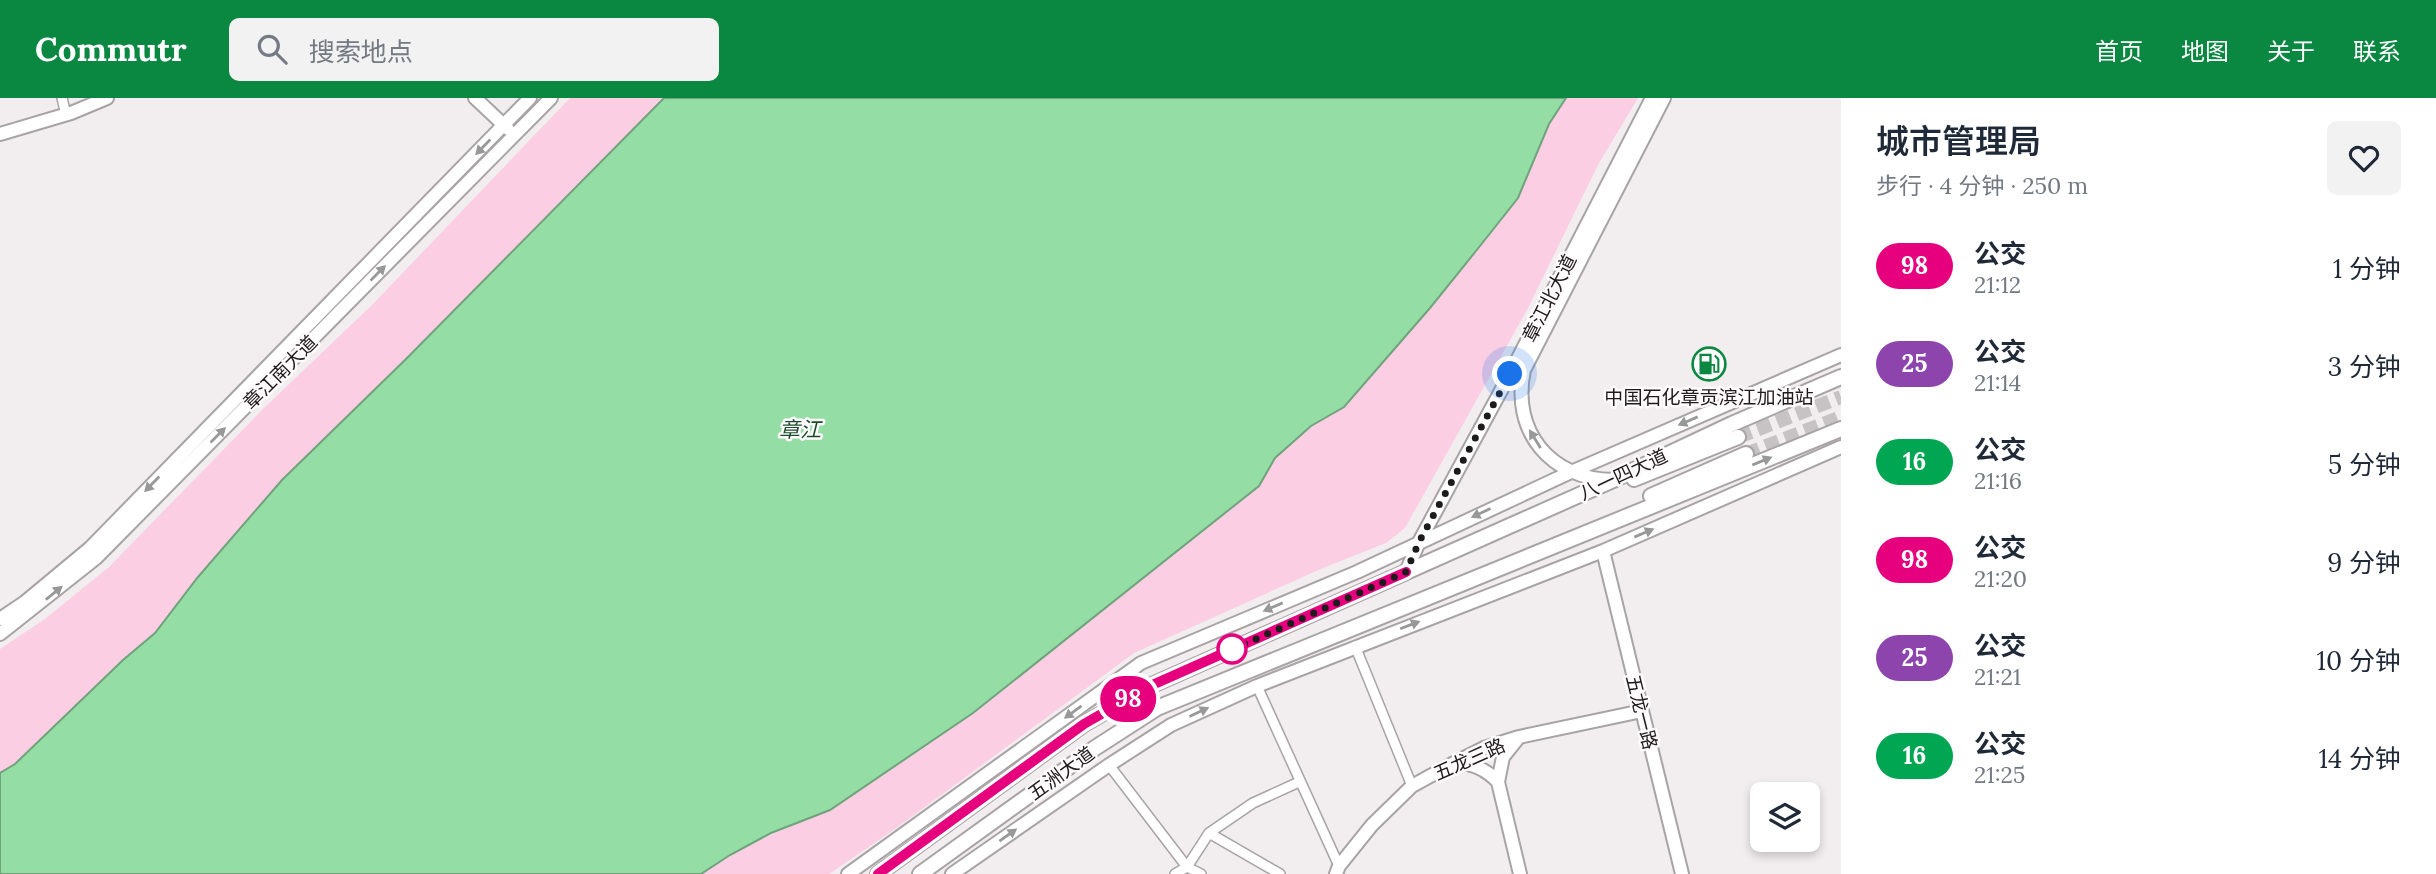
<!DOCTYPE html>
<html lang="zh">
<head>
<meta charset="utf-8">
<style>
  body { margin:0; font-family:Lora,"Noto Sans SC",serif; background:#f2f2f3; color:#1f2937; height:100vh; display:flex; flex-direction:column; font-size:26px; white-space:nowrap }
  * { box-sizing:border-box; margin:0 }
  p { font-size:23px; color:#747a83 }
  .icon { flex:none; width:38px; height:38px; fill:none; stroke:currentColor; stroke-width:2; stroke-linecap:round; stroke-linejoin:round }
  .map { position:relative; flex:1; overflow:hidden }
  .drawer { display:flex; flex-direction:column; background:#fff; width:595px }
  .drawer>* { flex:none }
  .badge { padding:0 14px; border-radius:23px; font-size:24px; line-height:46px }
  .tools { position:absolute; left:1750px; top:684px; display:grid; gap:14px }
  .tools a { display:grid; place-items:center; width:70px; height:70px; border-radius:10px; background:#fff; box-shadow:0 4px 10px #0003; font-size:35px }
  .you { position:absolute; width:35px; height:35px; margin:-18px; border:5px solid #fff; border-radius:50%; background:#1a73e8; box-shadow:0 0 0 10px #1a73e833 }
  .map>.badge { position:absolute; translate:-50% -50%; box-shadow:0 0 0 4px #fff }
  .round { display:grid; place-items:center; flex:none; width:74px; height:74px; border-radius:10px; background:#f2f2f3 }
  .summary { display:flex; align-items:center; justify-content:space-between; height:119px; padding:0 35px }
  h1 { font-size:33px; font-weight:600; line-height:52px }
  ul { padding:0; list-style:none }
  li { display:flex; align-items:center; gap:21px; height:98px; padding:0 35px }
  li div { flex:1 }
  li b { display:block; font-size:26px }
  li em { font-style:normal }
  li .badge { min-width:77px; font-weight:700; text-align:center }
  header { display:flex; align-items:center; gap:42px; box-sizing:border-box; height:98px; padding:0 35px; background:#0a8741; color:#fff }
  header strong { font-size:33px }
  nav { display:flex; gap:38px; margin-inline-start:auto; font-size:24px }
  .search { width:490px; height:63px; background:#f2f2f3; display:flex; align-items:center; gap:18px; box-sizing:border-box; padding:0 24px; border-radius:10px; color:#747a83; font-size:26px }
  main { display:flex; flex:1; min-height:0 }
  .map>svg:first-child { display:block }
</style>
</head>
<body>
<header>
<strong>Commutr</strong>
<div class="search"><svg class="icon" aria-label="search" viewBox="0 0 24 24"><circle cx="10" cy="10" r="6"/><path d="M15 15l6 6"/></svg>搜索地点</div>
<nav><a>首页</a><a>地图</a><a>关于</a><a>联系</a></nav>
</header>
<main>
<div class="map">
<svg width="1841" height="776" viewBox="0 0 1841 776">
  <rect width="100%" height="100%" fill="#f2edef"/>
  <!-- green -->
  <path fill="#fbcee4" d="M570,0h94l-258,261 -124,121 -84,97 -43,56 -32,27 -108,104 -15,9v-124l45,-30 64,-52 154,-158 109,-104z
    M1566,0h72l-39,65 -72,147 -122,218 -19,15 -63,25 -189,85 -239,176 -66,45h-128c41,-28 83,-46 129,-64l329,-246 100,-78 16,-28 36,-32 33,-19 86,-99 88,-110 31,-74z"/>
  <!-- water -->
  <path fill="#94dda5" stroke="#70a37c" stroke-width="2" d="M664,0h902l-17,26 -31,74 -42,53 -46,57 -86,99 -33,19 -36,32 -16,28 -286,227 -143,97 -59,23 -41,22 -29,19h-701v-101l15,-9 108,-104 32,-27 43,-56 84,-97 124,-121z"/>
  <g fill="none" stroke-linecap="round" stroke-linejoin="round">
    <!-- primary-tunnel -->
    <path stroke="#c7c3c5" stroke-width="14" stroke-dasharray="14 7" stroke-linecap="butt" d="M1738,339l103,-40
      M1746,356l95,-37"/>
    <defs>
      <path id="street" d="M62,0l4,17
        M1355,548l57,140
        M1257,588l82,180
        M1109,667l78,102 14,7
        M1209,735l71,41
        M1175,776l12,-7 22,-34 44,-30 46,-21"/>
      <path id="secondary" d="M475,0l33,31
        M0,36l71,-21 36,-15
        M1613,382c-63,-1 -102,-49 -89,-110l140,-272
        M1603,453l79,323
        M1406,474l13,-30 91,-168 142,-276
        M0,521l25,-17 65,-54 440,-450
        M0,536l96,-76 455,-460
        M1519,639l-16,20 -5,25 22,92
        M1456,665c17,0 30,6 42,19
        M848,776l293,-211 216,-91 214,-100 270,-117
        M952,776l157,-109 62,-40 86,-39 346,-135 238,-104
        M1336,776l3,-8 33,-41 40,-39 40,-22 32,-16 35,-11 123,-26"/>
      <path id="primary" d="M1634,381l104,-42
        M1651,398l95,-42
        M878,776l206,-150 66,-38 463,-206 119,-56 109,-47
        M920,776l175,-126 62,-40 684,-279"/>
    </defs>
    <!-- street casing -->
    <use href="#street" stroke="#a8a3a5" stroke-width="12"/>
    <!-- secondary casing -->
    <use href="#secondary" stroke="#a8a3a5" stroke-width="16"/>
    <!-- primary casing -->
    <use href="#primary" stroke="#a8a3a5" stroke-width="18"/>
    <!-- street -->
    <use href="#street" stroke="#fff" stroke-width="9"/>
    <!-- secondary -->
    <use href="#secondary" stroke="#fff" stroke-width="12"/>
    <!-- primary -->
    <use href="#primary" stroke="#fff" stroke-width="14"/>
  </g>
  <!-- one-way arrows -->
  <defs><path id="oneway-solid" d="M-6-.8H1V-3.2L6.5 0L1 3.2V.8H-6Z" transform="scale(1.75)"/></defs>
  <g fill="#999899">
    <use href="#oneway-solid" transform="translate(483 49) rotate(134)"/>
    <use href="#oneway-solid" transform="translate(378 175) rotate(-45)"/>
    <use href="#oneway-solid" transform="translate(1688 323) rotate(157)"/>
    <use href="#oneway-solid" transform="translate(218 337) rotate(-45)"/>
    <use href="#oneway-solid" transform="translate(1535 341) rotate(-122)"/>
    <use href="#oneway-solid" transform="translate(1762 363) rotate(-22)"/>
    <use href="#oneway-solid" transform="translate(152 386) rotate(134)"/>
    <use href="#oneway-solid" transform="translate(1481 415) rotate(155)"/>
    <use href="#oneway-solid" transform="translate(1644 435) rotate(-23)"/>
    <use href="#oneway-solid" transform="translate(54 495) rotate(-39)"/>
    <use href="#oneway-solid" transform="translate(1273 509) rotate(157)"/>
    <use href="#oneway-solid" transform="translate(1410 527) rotate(-21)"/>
    <use href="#oneway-solid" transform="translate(1073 614) rotate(144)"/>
    <use href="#oneway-solid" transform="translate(1199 614) rotate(-25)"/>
    <use href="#oneway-solid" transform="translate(1008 737) rotate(-35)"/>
  </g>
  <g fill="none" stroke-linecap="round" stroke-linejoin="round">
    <defs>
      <path id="line" d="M878,776l206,-150 66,-38 256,-114"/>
    </defs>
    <!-- line casing -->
    <use href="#line" stroke="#fff" stroke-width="16"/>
    <!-- line -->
    <use href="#line" stroke="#e6007e" stroke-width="10"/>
    <!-- walk -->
    <path stroke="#1d1b1c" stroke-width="7" stroke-dasharray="0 12.6" d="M1232,551l-5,3 179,-80 13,-30 91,-168"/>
  </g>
  <!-- icons -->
  <defs>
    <symbol id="fuel-ring" viewBox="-11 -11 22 22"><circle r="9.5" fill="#fffafc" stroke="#0a8741" stroke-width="1.5"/><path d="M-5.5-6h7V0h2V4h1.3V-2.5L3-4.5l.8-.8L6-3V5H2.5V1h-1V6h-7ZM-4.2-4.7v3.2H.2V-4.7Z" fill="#0a8741"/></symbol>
  </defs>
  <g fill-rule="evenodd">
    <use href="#fuel-ring" x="1690" y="247" width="38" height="38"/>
  </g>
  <!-- markers -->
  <circle fill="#fff" stroke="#e6007e" stroke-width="3.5" cx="1232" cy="551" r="14"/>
  <g text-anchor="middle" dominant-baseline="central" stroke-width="5" stroke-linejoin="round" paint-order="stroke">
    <!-- street labels -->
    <g font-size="19" fill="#1d1b1c" stroke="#fffafc">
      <text transform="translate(1549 200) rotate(-63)">章江北大道</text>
      <text transform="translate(280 274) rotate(-45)">章江南大道</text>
      <text transform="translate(1623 376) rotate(-25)">八一四大道</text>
      <text transform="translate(1642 614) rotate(76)">五龙一路</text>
      <text transform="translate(1469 661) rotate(-24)">五龙三路</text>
      <text transform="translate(1061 675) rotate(-36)">五洲大道</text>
    </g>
    <!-- poi labels -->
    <g font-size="19" fill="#1d1b1c" stroke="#fffafc">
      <text x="1709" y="299">中国石化章贡滨江加油站</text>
    </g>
    <!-- water labels -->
    <g font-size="21" font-style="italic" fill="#1a4e2b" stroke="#fffafc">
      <text x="800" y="331">章江</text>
    </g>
  </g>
</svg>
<div class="tools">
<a><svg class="icon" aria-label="layers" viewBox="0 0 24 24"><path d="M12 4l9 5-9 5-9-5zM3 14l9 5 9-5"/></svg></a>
</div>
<div class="you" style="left:1510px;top:276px"></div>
<b class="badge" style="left:1128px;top:601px;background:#e6007e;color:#fff">98</b>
</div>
<section class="drawer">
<div class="summary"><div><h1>城市管理局</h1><p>步行 · 4 分钟 · 250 m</p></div><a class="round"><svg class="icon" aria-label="heart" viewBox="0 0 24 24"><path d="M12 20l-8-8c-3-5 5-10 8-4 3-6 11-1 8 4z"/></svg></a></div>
<ul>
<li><span class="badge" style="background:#e6007e;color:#fff">98</span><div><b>公交</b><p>21:12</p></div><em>1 分钟</em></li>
<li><span class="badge" style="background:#8e44ad;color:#fff">25</span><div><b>公交</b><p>21:14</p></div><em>3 分钟</em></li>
<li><span class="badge" style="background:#00a651;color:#fff">16</span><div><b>公交</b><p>21:16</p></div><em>5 分钟</em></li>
<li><span class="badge" style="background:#e6007e;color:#fff">98</span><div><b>公交</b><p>21:20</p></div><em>9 分钟</em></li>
<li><span class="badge" style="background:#8e44ad;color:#fff">25</span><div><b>公交</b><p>21:21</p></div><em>10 分钟</em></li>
<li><span class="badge" style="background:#00a651;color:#fff">16</span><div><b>公交</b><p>21:25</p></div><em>14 分钟</em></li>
</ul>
</section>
</main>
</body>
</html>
